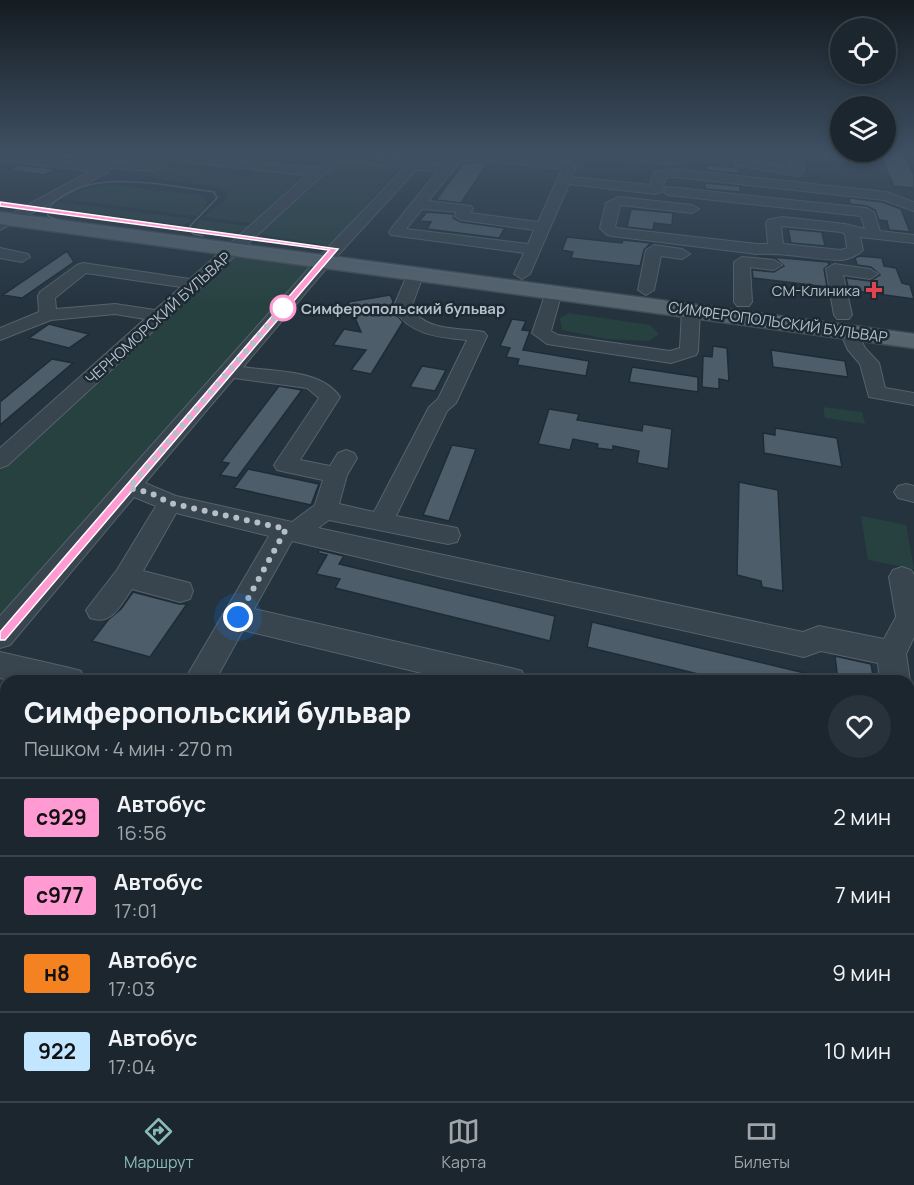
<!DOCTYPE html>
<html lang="ru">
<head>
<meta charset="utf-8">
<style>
  body { margin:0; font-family:Manrope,sans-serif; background:#28323a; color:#f1f3f6; height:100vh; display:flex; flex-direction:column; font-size:22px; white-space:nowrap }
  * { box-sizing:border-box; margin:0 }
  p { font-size:20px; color:#a0a5aa }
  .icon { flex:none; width:33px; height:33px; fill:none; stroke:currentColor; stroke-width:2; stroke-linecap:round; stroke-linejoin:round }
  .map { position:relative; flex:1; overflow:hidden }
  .side { position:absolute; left:0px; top:675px; width:915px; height:426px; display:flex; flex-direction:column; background:#1b262e; border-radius:18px 18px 0 0; box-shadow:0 3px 9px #0003,0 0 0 2px #39434a }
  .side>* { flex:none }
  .badge { padding:0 12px; border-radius:4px; font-size:21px; line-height:39px }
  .tools { position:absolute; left:830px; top:18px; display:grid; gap:12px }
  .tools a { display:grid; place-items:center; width:66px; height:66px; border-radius:50%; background:#1b262e; box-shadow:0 3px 9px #0003,0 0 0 2px #39434a; font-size:30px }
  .you { position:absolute; width:30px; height:30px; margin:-15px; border:4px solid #fff; border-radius:50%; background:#1a73e8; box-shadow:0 0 0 9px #1a73e833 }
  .map>.badge { position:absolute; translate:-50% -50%; box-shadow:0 0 0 3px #fff }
  .round { display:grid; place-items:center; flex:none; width:63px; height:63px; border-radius:32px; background:#28323a }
  .overview { display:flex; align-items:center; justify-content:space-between; height:102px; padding:0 24px }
  h1 { font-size:28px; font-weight:800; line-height:45px }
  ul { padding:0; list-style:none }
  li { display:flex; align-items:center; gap:18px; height:78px; padding:0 24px; border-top:2px solid #39434a }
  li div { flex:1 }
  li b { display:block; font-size:22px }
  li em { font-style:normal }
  li .badge { min-width:66px; font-weight:700; text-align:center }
  .tab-bar { display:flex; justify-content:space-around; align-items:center; height:84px; border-top:2px solid #39434a; background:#1b262e; font-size:16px; color:#a0a5aa }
  .tab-bar a { display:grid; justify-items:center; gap:3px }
  .tab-bar .active { color:#8bbbb9 }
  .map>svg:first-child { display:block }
</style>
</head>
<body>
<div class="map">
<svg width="914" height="1101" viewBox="0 0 914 1101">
  <rect width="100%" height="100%" fill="#24333e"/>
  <!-- green -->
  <path fill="#274140" d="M348,153h68l-11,9 -76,84 -69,-12 -1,-3 58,-54z
    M157,167l92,10 11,-9 47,6 -56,49 -47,-6 21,-16 3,-9 -15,-6 -72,-9z
    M113,185l85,10 6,2 2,6 -2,7 -8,6 -134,-17 24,-10z
    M59,202l134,17 -8,6 -132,-18z
    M199,220l50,6c-11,10 -41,8 -53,0z
    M243,255l61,8 7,6 -311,350v-154l225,-206z
    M569,313l81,12 9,9 -10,7 -42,-2 -45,-9 -2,-12z
    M823,407l39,5 3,12 -40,-6z
    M861,516l45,9 8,44 -46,-9z
    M0,879l6,2v84l-6,-2z
    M73,1095h76l-2,6h-77z"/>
  <!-- building -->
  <path fill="#4d5d69" stroke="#1f2c35" stroke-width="1.5" d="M44,153h41l-12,7 -34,-5z
    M880,154l25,2 9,19v13l-20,-2z
    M473,162l14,2 -26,39 -25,-3 27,-36z
    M19,165l36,4 -10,6 -36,-5z
    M706,165l33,3v6l-33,-4z
    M705,183l35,3v6l-35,-3z
    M849,198l34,4 18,7 9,23 -21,-2 -2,-9 -8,-1 -4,-10 -8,-4 -17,-2z
    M631,209l42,4 -1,12 -18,-2 -1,7 -26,-3z
    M427,212l26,2v4l8,4 44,6 -6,10 -72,-9 4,-7 -12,-1z
    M788,229l34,3 3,14 -34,-3z
    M567,237l55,6 1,-3 28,3 -7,7 -4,16 -69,-8 2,-6 -11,-2z
    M67,251l7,11 -52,36 -19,-3z
    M758,256l70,6 1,3 -5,4 3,18 -74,-9 -1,-8 22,2 10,-6 -9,-8z
    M859,256l23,2 2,8 12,2 6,15 8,2 4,14 -65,-9 -3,-12 24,3 10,-6 -9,-8 -14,-2 -2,-7z
    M390,295l3,6 -2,8 12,13 -32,52 -20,-4 15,-20 -33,-5 11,-16 17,3 -13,-30z
    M512,319l14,2 -4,9 8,1 -7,19 66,11 -3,15 -69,-11 2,-6 -13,-2 4,-9 -10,-2z
    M49,324l19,5 21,5 -20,14 -40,-10z
    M713,346l14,2 2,33 -10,-2v10l-17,-2 1,-31 9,1z
    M771,350l74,11 3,16 -75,-10z
    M52,359l21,4 -73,62v-23z
    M422,366l24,4 -11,21 -25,-4z
    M632,367l66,10v15l-69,-10z
    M279,386l23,4 -65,88 -17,-3 9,-12 -8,-1z
    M549,409l30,5 -2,6 65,11 1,-7 29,5 -4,40 -31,-6 2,-12 -26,-5v4l-16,-2 1,-4 -25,-5 -3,11 -32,-6z
    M775,428l62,10 5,29 -78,-14 -1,-20 12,2z
    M452,445l24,4 -27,72 -26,-6z
    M248,469l71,15 -8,21 -77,-17z
    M739,482l39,8 5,101 -21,-4 -1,-6 -24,-6z
    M319,550l25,6 -5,8 216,52 -5,25 -215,-53 5,-9 -24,-5 11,-19 -9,-2z
    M133,592l46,12h8l-37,53 -58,-16 16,-21 13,-11z
    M592,622l225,54 -1,5h-89l-140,-34z
    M835,656l36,8 3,17h-36z"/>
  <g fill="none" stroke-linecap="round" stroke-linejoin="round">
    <defs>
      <path id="minor" d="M0,153l83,10 6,-4 65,4 6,4 -6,4 -44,-3 -2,4 -108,58v-10l91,-49 -91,-10z
        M321,153h28l62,8 7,-8h13l-8,9 20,3c22,-22 96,-6 127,-3l6,4 -4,11 78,8 4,-13 21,-3 211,23 28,10v9l-30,-11 -209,-23 -10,1 -2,11 5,-2 199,21 7,4 6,19 34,4v8l-54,-6 3,13c-5,5 -14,9 -21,10 -28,0 -56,-8 -85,-6l-145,-18 -5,-1 -7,-7 6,-25 13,-6 73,8 7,4 -7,4 -72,-8 -5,22 1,1 141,16h11l-2,-21 2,-3 14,-3 63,7 20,5 -4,-13 -193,-21 -6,-4 -6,3 -87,-10 -39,90 -8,5 -8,-5 10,-21 -133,-18 -2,-3 2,-3 46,-57 -20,-3 -87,95 -87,103c31,5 78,2 97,30l-40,63 30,6 8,-13 8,-3 8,3 3,5 -10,17 -8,29 35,8 55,-105 9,-8 29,-59c-30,-3 -57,-5 -74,-32l15,-35 8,-5 6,2 2,3 -13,35c14,22 44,20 67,23l6,1 3,4 -31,67 -9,8 -51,105 61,12 3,7 -3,7 -9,2 -119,-24 -11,8 485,104 16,-6 65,13 12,-22 -7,-40 4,-7 9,-3 9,3 3,5v62l-8,17 4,27 -1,2v-2h-29l-2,-18 -57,-12 -17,6 -366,-81 -146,-35 -38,68 257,59 11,3 4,10h-71l-212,-51 -28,51h-31l85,-145 -93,-23 -33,58 47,12 3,8 -3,8 -10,3 -48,-13c-12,16 -19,37 -42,29l-4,-8 31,-40 39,-64 -22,-9 -124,148 -10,3v-32l318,-358 86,-90 -62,-8 -24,19 -310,286 -8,3v-20l145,-129 -30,-5 -64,6 -51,20v-12l39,-16 -1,-16 2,-4 37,-27 6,-2 107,16 117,-104 -120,-13 -4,-1v-6l133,13 13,-10 -7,-1zM473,160l89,9 -24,53 -68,-9 3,-4 -2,-3 -43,-5 31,-38zM422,209l35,3 -3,4 7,4 73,10 -6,14 -122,-15zM781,226l60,6 4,2 2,14 -6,2 -58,-6zM86,273l95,14 -26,23 -40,-6 -59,5 -1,-11zM234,378l73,10 12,10 -45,67 3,5 46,10 -8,25 -23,17 -116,-26 -31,-13z
        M620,153l51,4 1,-4h12l-2,8 -6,4 -51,-5 -4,-1z
        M737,153h8l2,6 44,8v-14h66l-13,8 -41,-6 1,17 -6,4 -61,-11 -2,-3z
        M654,245l28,4 8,5 -8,5 -21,-3 -7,34 -8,5 -8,-5 8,-40z
        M0,248l28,6 2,3 -8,5 -22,-4z
        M742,257l32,3 8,5 -8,5 -24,-3 2,35 -3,4h-12l-3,-4v-40z
        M834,264l36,5 8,5 -8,5 -27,-4 9,40 -3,4h-12l-3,-4 -8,-46z
        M554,287l8,5 -11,39 7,4 112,16 10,-3 2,-38 3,-4h12l3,4 -2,41 -2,4 -25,8 -124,-19 -15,-11 14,-41z
        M849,327l6,1 10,20 14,15 6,25 29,5v12l-45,-8 -9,-33 -12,-14 -8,-18 3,-4z
        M906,484l8,2v16l-16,-4 -4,-6 4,-6z
        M0,652l70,16 11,3 4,10h-72l-13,-3z
        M909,690l5,1v28l-5,-1z
        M909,761l5,3v55l-5,-2z
        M0,787l6,2v34l-6,-2z
        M909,847l5,2v36l-5,-2z
        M909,1033l5,1v42l-5,-1z
        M535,1095h44l2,6h-44z"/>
      <path id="major" d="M0,212l914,122v14l-914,-124z"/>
    </defs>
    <!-- minor casing -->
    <use href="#minor" stroke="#56626c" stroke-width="2"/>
    <!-- major casing -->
    <use href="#major" stroke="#414e57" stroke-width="3"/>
    <!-- minor -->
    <use href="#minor" fill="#38454e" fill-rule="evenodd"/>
    <!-- major -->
    <use href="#major" fill="#56646e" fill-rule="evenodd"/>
    <!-- tram -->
    <path stroke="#5a6975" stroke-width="1.5" d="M0,213l914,122
      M57,220l-9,-4 -1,-6c37,-46 117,-24 167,-18l3,6 -27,28 3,8 10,2"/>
  </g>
  <!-- sky -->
  <linearGradient id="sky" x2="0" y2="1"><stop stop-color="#141c22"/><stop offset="0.5" stop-color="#3f5063"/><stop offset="1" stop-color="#3f5063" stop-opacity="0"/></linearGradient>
  <rect width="914" height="307" fill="url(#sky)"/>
  <!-- line -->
  <path fill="#ff9ad2" stroke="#fff" stroke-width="1.5" d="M0,202l338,47 -333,391h-5v-8l329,-382 -329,-44z"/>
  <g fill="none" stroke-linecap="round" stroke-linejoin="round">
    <!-- walk -->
    <path stroke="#b4bfc9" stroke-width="6" stroke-dasharray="0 10.8" d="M238,617l48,-88 -116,-26 -19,-10 -22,-5 154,-180"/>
  </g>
  <!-- markers -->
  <path fill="#e0444e" stroke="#1d2a33" stroke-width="2" d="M871 281h6v6h6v6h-6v6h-6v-6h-6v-6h6z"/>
  <circle fill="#fff" stroke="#ff9ad2" stroke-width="3" cx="283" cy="308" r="12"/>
  <g text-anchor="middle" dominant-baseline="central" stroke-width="5" stroke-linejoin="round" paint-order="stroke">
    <!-- far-poi labels -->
    <g font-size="15" fill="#b4bfc9" stroke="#1d2a33" text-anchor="end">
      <text x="860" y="290">СМ-Клиника</text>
    </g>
    <!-- far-stop labels -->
    <g font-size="15" font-weight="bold" fill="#b4bfc9" stroke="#1d2a33" text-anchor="start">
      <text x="301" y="308">Симферопольский бульвар</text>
    </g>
    <!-- far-street labels -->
    <g font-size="15" fill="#b4bfc9" stroke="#1d2a33">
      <text transform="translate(158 318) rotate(-42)">ЧЕРНОМОРСКИЙ БУЛЬВАР</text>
      <text transform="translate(778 322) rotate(8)">СИМФЕРОПОЛЬСКИЙ БУЛЬВАР</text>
    </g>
  </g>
</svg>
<div class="tools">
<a><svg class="icon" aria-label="locate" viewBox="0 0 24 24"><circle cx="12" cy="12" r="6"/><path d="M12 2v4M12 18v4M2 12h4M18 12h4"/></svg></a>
<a><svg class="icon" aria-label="layers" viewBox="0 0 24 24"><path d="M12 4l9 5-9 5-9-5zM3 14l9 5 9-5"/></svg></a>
</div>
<div class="you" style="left:238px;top:617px"></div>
<section class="side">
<div class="overview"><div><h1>Симферопольский бульвар</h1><p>Пешком · 4 мин · 270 m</p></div><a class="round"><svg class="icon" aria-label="heart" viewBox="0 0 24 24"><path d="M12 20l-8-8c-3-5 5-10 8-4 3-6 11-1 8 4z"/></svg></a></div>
<ul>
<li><span class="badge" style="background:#ff9ad2;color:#111">с929</span><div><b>Автобус</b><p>16:56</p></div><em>2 мин</em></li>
<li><span class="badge" style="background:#ff9ad2;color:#111">с977</span><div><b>Автобус</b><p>17:01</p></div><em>7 мин</em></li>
<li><span class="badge" style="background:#f58220;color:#111">н8</span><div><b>Автобус</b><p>17:03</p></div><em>9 мин</em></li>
<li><span class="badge" style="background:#c2e6ff;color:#111">922</span><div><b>Автобус</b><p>17:04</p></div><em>10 мин</em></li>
</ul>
</section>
</div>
<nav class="tab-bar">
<a class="active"><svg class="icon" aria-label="directions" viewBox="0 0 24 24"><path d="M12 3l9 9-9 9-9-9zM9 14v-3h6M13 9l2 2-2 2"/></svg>Маршрут</a>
<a><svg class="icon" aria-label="map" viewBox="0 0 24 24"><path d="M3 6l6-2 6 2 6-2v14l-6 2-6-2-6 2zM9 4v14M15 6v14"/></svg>Карта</a>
<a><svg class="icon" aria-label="tickets" viewBox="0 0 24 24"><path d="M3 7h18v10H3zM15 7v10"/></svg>Билеты</a>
</nav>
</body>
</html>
